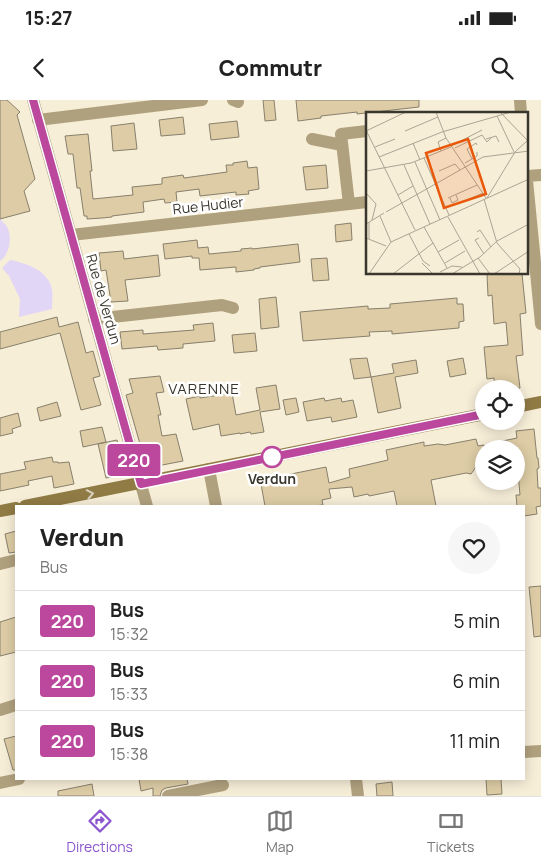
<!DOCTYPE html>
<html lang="en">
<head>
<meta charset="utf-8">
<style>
  body { margin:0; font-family:Manrope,sans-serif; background:#f6f6f6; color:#222; height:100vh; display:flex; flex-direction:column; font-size:19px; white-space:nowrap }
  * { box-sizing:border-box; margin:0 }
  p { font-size:16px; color:#767676 }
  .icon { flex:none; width:28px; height:28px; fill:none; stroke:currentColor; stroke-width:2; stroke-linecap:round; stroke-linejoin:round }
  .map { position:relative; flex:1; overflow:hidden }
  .sheet { position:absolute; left:15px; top:405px; width:510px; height:275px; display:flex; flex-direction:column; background:#fff; border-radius:0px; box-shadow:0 2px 12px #0003 }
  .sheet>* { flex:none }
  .badge { padding:0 10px; border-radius:4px; font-size:18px; line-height:32px }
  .buttons { position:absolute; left:475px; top:280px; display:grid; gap:10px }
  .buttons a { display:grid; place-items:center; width:50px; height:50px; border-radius:50%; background:#fff; box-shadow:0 2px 12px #0003; font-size:25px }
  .map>.badge { position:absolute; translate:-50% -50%; box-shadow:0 0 0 2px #fff }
  .round { display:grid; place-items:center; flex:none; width:52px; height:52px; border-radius:26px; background:#f6f6f6 }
  .head { display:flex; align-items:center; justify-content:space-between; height:85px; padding:0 25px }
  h1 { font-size:24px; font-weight:800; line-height:38px }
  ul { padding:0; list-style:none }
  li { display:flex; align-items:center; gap:15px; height:60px; padding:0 25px; border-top:1px solid #e0e0e0 }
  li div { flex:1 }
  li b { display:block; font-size:19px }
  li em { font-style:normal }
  li .badge { min-width:55px; font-weight:700; text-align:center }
  .status { display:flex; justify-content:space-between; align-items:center; height:35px; padding:0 25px; background:#fff; direction:ltr }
  .status svg { height:14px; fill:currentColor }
  header { display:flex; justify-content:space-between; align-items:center; height:65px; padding:0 25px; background:#fff; font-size:22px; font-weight:800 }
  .tab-bar { display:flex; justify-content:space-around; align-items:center; height:70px; border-top:1px solid #e0e0e0; background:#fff; font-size:14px; color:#767676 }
  .tab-bar a { display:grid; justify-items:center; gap:2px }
  .tab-bar .current { color:#8c56ce }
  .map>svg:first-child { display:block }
</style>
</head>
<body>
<div class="status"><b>15:27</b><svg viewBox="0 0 49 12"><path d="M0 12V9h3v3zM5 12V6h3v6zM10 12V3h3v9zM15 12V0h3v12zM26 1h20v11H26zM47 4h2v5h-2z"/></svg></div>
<header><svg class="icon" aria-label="back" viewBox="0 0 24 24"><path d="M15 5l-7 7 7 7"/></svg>Commutr<svg class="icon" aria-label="search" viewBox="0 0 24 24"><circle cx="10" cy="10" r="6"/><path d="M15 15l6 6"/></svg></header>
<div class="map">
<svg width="541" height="696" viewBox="0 0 541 696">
  <rect width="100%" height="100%" fill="#f7eed8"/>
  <!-- green -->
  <path fill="#e1d6f6" d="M0,119c1,1 5,5 6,6 7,11 4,29 -6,36z
    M10,160c16,3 38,10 42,29 1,6 0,13 0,20l-33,8 1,-18 -11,-23 -7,-8z"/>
  <!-- building -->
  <path fill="#ddcca5" stroke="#88806c" d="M0,0h7l13,12 -3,3 18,64 -11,12 6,20 -30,8z
    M263,0h11l2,20 -11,1z
    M296,0h123v7l-62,7v-2l-36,4v2l-23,3z
    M183,17l2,17 -24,2 -2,-16z
    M237,21l2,16 -28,3 -2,-16z
    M134,23l3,26 -24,2 -2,-25z
    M88,34l4,37h-2l3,28 40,-4 -1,-8 30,-3v-6l21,-3 1,3 43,-6 -1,-7h7v-2l14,-2 1,7 9,-1 2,22 -11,2 1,3 -13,1v-3l-36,4 -1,-7 -23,3 1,10 -12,1 -1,-4 -21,3 1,10 -32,4v1l-10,1 -15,1v-3h-3l-4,-28h-3l-4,-34h-5l-3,-18z
    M326,65l2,23 -22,2 -3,-23z
    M351,123l1,17 -16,2 -1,-17z
    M197,140l1,8 10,-1 1,7 32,-3v-2l11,-1v1l46,-5 2,18 -40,5v1l-6,1v1l-18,2v-5l-36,3 -1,-12h-7v-2l-27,3 -2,-15z
    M123,151l1,8 34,-4 2,21 -35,4 3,21 -17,1 -5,-32 -5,1 -2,-18z
    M327,158l2,22 -16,1 -2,-22z
    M487,174h35l4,39 -6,1 3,41 -7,1 4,32 -25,1 -1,-11 -7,1 -3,-32 24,-2 -2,-23 -12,2 -2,-29 -4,1z
    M276,197l3,30 -18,2 -2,-30z
    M457,198v6h6l1,17 -5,1v6l-67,6v-3l-23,1 1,4 -67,5 -3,-29 68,-6v3l22,-1v-4z
    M57,217l2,10 19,-5 8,31 7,-2 7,25 -7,2 8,27 -20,5 -21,-77 -60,16v-17z
    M213,223l2,18 -32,3v4l-25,2 -1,-4 -35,3 -2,-17 23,-2v4l51,-4 -1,-5z
    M255,233l2,18 -23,2 -2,-18z
    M367,258l4,19 -17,2 -4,-20z
    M463,258l3,16 -16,3 -3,-16z
    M416,260l2,13 -23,4 6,31 -23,5 -7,-36 23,-4 -2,-9z
    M160,276l4,16 -8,1 5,22h-3l4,21 14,-2 7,27 -26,5 -13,-8 -18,-63 7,-2 -4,-14z
    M276,285l4,24 -20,3 4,20 -13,2 -1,-2 -10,2v-1l-19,3 -2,-12 -26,6 -7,-31 14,-3v2l32,-5 4,22 24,-5 -4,-22z
    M296,298l3,14 -13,3 -3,-15z
    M324,298l1,3 16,-3 1,4 11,-2 4,17 -25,5 -1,-5 -24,4 -4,-19z
    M57,302l4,14 -21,5 -3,-13z
    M18,313l3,13 -9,3 1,4 -13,3v-18z
    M102,327l4,15 -23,5 -3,-16z
    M534,329l3,29h1l1,10 -2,1 1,19h3v18l-5,1 1,7 -13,2v-10h-7l-1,-11h4l-4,-46h-27l-1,-5 29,-6 -1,-7z
    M476,339l2,7 6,-1v11l-13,18 -5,-1 -35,7 5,26h-39l-3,-15 -25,5 -1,-2 -14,3 -2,-10 -23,2 2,9 -9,2 1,5 -10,1h-48l-4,-22 11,-2 -1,-4 55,-11 3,16 21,-6 -1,-8 39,-9 -2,-10 38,-8v4l14,-2 7,1z
    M117,340l8,27 -4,8 -15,3 -8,-34z
    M52,357l1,5h5v1l11,-1 5,22 -20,4 -2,-12 -24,5 1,4 -29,6v-17l26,-5 -2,-7z
    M16,431v21l-7,1 -4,-19z
    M541,486v50l-7,1 -5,-50z
    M16,517v35l-16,4v-34z
    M16,636v34h-3l-9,-31z
    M139,679h48l1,5 -22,4 -4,2 -2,6h-7v-8l-12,3z
    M486,679h15l1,15 -15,1z
    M392,682l1,14h-16l-1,-12z
    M92,684l2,12h-36v-5z"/>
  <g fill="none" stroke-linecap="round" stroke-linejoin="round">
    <!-- street -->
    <path stroke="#b0a17e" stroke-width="12" d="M33,0l114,406
      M233,0l5,2
      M520,0l1,14
      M38,20l164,-20
      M312,39l30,6
      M527,76l14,-1
      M527,80l14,144
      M349,104l-8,-70 26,-3
      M71,135l296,-33
      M94,219l128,-14 11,3
      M209,369l7,37
      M0,464l16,-4
      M0,610l16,-5
      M524,652l17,-1
      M356,679l2,17
      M0,683l19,-4
      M168,696l55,-11"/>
    <!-- secondary -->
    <path stroke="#917b45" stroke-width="12" d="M516,307l25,-5
      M25,406l459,-92
      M0,411l16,-3"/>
  </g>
  <!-- one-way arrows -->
  <defs><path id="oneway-chevron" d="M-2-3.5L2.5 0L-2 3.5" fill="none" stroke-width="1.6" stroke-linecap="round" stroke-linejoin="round" transform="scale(1.25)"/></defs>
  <use stroke="#d8d1be" href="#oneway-chevron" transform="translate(90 394) rotate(-11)"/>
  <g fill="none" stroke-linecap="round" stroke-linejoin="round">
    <defs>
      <path id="line" d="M33,0l108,384 343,-70"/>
    </defs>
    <!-- line casing -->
    <use href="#line" stroke="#fff" stroke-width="11"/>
    <!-- line -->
    <use href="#line" stroke="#bb489d" stroke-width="8"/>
  </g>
  <!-- markers -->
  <circle fill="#fff" stroke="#bb489d" stroke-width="2.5" cx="272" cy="357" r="10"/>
  <g text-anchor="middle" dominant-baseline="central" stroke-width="5" stroke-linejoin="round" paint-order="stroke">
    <!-- street labels -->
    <g font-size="14" fill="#39362d" stroke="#fff">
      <text transform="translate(208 105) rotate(-6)">Rue Hudier</text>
      <text transform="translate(104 199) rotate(74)">Rue de Verdun</text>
    </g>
    <!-- stop labels -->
    <g font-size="14" font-weight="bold" fill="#39362d" stroke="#fff">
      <text x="272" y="378">Verdun</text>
    </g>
    <!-- neighbourhood labels -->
    <g font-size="15" letter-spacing="1" fill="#39362d" stroke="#fff">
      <text x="204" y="288">VARENNE</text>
    </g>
  </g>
  <!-- overview -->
  <g transform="translate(366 12)">
    <rect width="162" height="162" fill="#f7eed8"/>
    <path fill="none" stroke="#aba494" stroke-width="1" d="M70,0l10,26 40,60M134,0l29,30M131,4l17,36M0,18l49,100M0,19l40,-19M39,19l33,-14M120,27l10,-3 3,6M47,31l7,17M85,34l31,-16M9,35l20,-8M89,36l27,-13 5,7 5,-5M75,39l-3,-9 8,-4M13,45l63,-25 69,-20M58,46l25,57M106,47l-5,-10 9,-6 1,2M49,50l25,58M99,51l12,-7v-4M38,53l26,59M0,59l45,-8 40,-16M73,59l16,-7 5,6M0,81l10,11 -4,16M32,83l15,-9M82,86l29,-13M84,86l2,5 6,-3 -2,-5M121,86l28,-46 13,-12M118,87l13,44 23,26 -1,5M101,88l16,-7M20,100l97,-55 46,-6M14,104l11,26M82,105l32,57M3,110v17M0,112l18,-11M58,115l23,41M111,120l3,-2 11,17M43,122l14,27 7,5M0,126l20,8M113,126l-4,2 9,14M72,140l21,-12M112,146l12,16M56,151l11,11M79,151l20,-12M74,160l12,-6 10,1M3,162l22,-32 138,-63M27,162l40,-31M86,162l28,-17 17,-16 32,-17M128,162l35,-23"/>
    <path fill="#e8590c" fill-opacity="0.15" stroke="#e8590c" stroke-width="2.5" d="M102,27l18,55 -42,14 -18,-55z"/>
    <rect width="162" height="162" fill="none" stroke="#39362d" stroke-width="2.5"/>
  </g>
</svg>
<div class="buttons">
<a><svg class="icon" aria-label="locate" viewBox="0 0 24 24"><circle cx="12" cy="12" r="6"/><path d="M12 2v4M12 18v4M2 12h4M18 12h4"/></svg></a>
<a><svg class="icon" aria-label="layers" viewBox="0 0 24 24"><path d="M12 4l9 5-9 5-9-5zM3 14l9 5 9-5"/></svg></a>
</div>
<b class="badge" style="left:134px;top:360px;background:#bb489d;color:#fff">220</b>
<section class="sheet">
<div class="head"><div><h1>Verdun</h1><p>Bus</p></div><a class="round"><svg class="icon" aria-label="heart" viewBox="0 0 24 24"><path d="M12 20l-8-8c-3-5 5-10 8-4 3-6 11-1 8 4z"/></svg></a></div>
<ul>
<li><span class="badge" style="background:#bb489d;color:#fff">220</span><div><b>Bus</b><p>15:32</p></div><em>5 min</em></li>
<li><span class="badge" style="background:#bb489d;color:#fff">220</span><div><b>Bus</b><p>15:33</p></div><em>6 min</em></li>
<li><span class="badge" style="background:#bb489d;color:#fff">220</span><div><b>Bus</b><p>15:38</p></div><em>11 min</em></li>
</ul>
</section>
</div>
<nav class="tab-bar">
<a class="current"><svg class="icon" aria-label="directions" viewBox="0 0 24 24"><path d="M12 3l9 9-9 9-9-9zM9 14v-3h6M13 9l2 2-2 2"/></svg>Directions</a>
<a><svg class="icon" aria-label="map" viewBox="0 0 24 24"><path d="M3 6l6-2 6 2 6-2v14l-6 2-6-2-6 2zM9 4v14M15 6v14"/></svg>Map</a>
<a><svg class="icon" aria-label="tickets" viewBox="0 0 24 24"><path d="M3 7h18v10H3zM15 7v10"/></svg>Tickets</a>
</nav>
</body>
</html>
